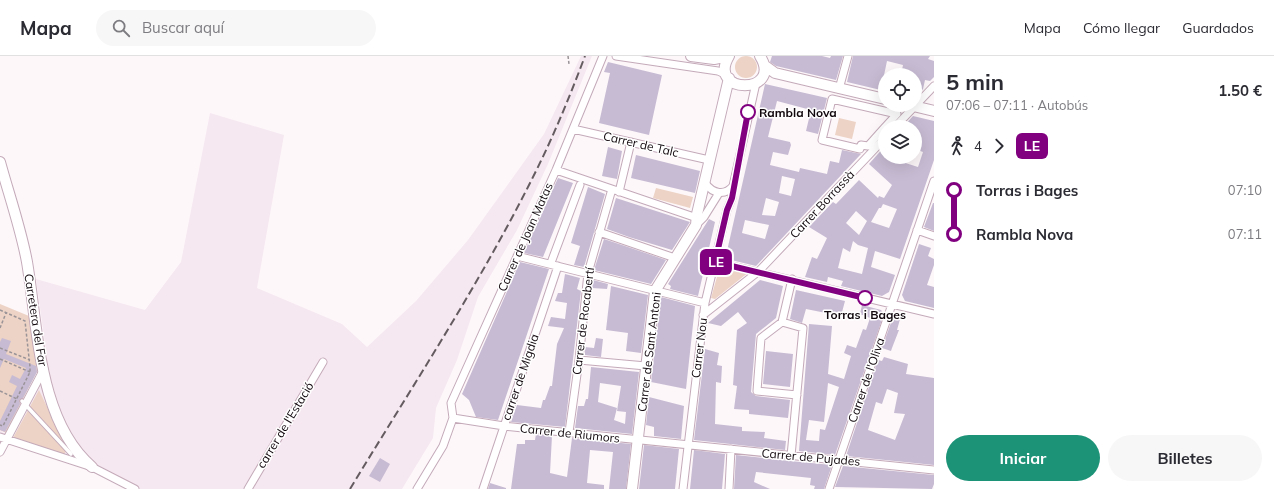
<!DOCTYPE html>
<html lang="es">
<head>
<meta charset="utf-8">
<style>
  body { margin:0; font-family:Mulish,sans-serif; background:#f7f7f7; color:#2b2b33; height:100vh; display:flex; flex-direction:column; font-size:15px; white-space:nowrap }
  * { box-sizing:border-box; margin:0 }
  p { font-size:13px; color:#7c7c81 }
  .icon { flex:none; width:22px; height:22px; fill:none; stroke:currentColor; stroke-width:2; stroke-linecap:round; stroke-linejoin:round }
  .map { position:relative; flex:1; overflow:hidden }
  .sheet { display:flex; flex-direction:column; background:#fff; width:340px }
  .sheet>* { flex:none }
  .badge { padding:0 8px; border-radius:6px; font-size:14px; line-height:26px }
  .tools { position:absolute; left:878px; top:12px; display:grid; gap:8px }
  .tools a { display:grid; place-items:center; width:44px; height:44px; border-radius:50%; background:#fff; box-shadow:0 4px 16px #0002; font-size:20px }
  .map>.badge { position:absolute; translate:-50% -50%; box-shadow:0 0 0 2px #fff }
  .legs { display:flex; align-items:center; gap:6px; height:44px; padding:0 12px; font-size:13px }
  .legs p { margin-inline-start:auto }
  .overview { display:flex; align-items:center; justify-content:space-between; height:68px; padding:0 12px }
  h1 { font-size:22px; font-weight:700; line-height:30px }
  .action { display:flex; gap:8px; margin-top:auto; padding:8px 12px }
  .action a { flex:1; height:46px; border-radius:24px; background:#1c9277; color:#fff; font-size:16px; font-weight:700; line-height:46px; text-align:center }
  .action a+a { background:#f7f7f7; color:#2b2b33 }
  ul { padding:0 12px; list-style:none }
  li { display:flex; align-items:center; gap:14px; height:44px; font-size:15px }
  li i { display:grid; place-items:center; width:6px; height:100%; margin:0 5px; background:currentColor }
  li i::after { content:''; width:10px; height:10px; margin:-5px; border:3px solid; border-radius:50%; background:#fff }
  li p { margin-inline-start:auto }
  li:first-child i { background:linear-gradient(#0000 50%,currentColor 0) }
  li:last-child i { background:linear-gradient(currentColor 50%,#0000 0) }
  header { display:flex; align-items:center; gap:24px; box-sizing:border-box; height:56px; padding:0 20px; background:#fff; border-bottom:1px solid #e1e1e2 }
  header strong { font-size:19px }
  nav { display:flex; gap:22px; margin-inline-start:auto; font-size:14px }
  .search { width:280px; height:36px; background:#f7f7f7; display:flex; align-items:center; gap:10px; box-sizing:border-box; padding:0 14px; border-radius:22px; color:#7c7c81; font-size:15px }
  main { display:flex; flex:1; min-height:0 }
  .map>svg:first-child { display:block }
</style>
</head>
<body>
<header>
<strong>Mapa</strong>
<div class="search"><svg class="icon" aria-label="search" viewBox="0 0 24 24"><circle cx="10" cy="10" r="6"/><path d="M15 15l6 6"/></svg>Buscar aquí</div>
<nav><a>Mapa</a><a>Cómo llegar</a><a>Guardados</a></nav>
</header>
<main>
<div class="map">
<svg width="934" height="433" viewBox="0 0 934 433">
  <rect width="100%" height="100%" fill="#fdf7fa"/>
  <!-- built -->
  <path fill="#f6e8f0" d="M581,0h11l-44,108 -31,66 -39,67 -21,63 -21,48 -3,30 -31,51h-262l-41,-23 -92,-30 -7,12v-18l7,5 40,-77 -11,-79 109,31 36,-48 29,-149 74,22 -27,153 85,36 25,23 49,-46 52,-61 76,-106z"/>
  <!-- green -->
  <path fill="#edd3c5" d="M735 11a11 11 0 1 1 22 0a11 11 0 1 1-22 0Z
    M839,62l17,4 -4,17 -17,-4z
    M656,132l37,9 -3,11 -37,-10z
    M720,210l29,6 -34,27 -4,-1z
    M0,248l29,12 8,55 -31,62 -6,-3z
    M39,334l28,59 -3,6 -51,-17z"/>
  <!-- building -->
  <path fill="#c7bbd3" fill-rule="evenodd" d="M772,0h50l8,2 1,-2h12l-7,24 -60,-14 -6,-4z
    M853,0h77l-2,3 6,2v16l-4,4 -5,-1 -2,9 -8,8v-22h-14l2,-10 -16,-4 -4,19h2v11l-38,-9z
    M608,6l54,13 -13,60 -50,-12 11,-50 -6,-1z
    M765,28l62,14 -9,36 -12,-3 5,-21 -34,-9 -9,36 22,5 1,3 -3,10 -15,-3 -3,13 29,7 1,-4 27,6 3,-13 9,2 3,-13 19,4 -105,112 -33,-8 2,-7h2zM782,120l13,3 -4,17 -12,-3zM766,142l13,4 -4,14 -13,-1zM745,164l24,5 -4,14 -23,-6z
    M913,60l21,5v39l-34,99 -25,-8 -4,16 24,8 -6,17 -7,4 -41,-10 2,-5 -15,-4 -1,5 -22,-5 7,-20 5,2 10,-21 -18,-11 24,-25 3,2 23,-24 19,18 1,-2 5,2 8,-13 -23,-21 16,-18v11h14l-3,3 22,7 5,-15 -8,-3v-22h-12zM883,148l14,5 -8,19 -18,-6 8,-14h2zM856,155l11,10 -8,14 -13,-12zM853,185l5,4 10,3 -6,26 -24,-6 5,-20 7,4z
    M608,91l14,4 -5,28 -15,-3z
    M636,99l64,16 -5,22 -64,-15z
    M558,122l15,5 -30,74 -19,-4z
    M588,131l17,7 -21,73 -10,-2 6,-19 -9,-3z
    M616,142l74,24 -18,28 -43,-13 -22,-8z
    M933,147h1v28l-10,-4z
    M709,163l6,3 -17,74 -28,-7 1,-3 -3,-2z
    M604,183l24,8 38,13 -15,24 -57,-14z
    M919,188l12,4 -3,8 6,3v6l-7,20 7,2v21l-29,-7 -3,-6z
    M520,206l29,7 -51,151 -22,-3 -7,-17 -7,-6z
    M565,218l15,4 -3,11 4,2 -16,136 -54,-5 6,-17 24,3 2,-8h2l5,-14h2l5,-42 7,-16 -16,-2 3,-9 14,2 2,-16 -12,-2 3,-8h4z
    M593,224l15,4 -1,5 -15,-1z
    M760,224l23,6 -7,32 -20,16 -5,58 5,4 34,4 -2,18 -39,-4v-4l-15,-1 3,-23 -4,-1 4,-55 10,-7 -9,-11 -17,14 -13,-3z
    M611,230l37,9 -7,58 -15,-2 2,-18 -22,-3z
    M796,234l49,11 -4,15 -35,-7 -4,14 -12,-4z
    M661,241l34,9 -9,83 -35,-7z
    M862,249l19,5 3,4 -49,141 -36,-4 10,-127 23,2 -4,48 16,5 7,-23 -7,-3 3,-8 9,3 7,-19 3,1 4,-12 -10,-4zM828,327l11,4 -14,43 -5,-1 -1,12 -13,-1 3,-20 15,2z
    M902,256l-5,18h2l-7,18 -1,3 -9,-3 11,-31z
    M2,282l9,3 -5,13 30,12 1,6 -14,26 -4,2 1,4 -15,28 -5,-2v-9l17,-35 -8,-4 3,-7 8,4 6,-11 -22,-9 -4,9v-26z
    M596,282l7,1 -2,18 -16,-2v-8l9,1z
    M705,293l14,4 -2,12 5,1 -1,17 -5,-1 -1,42 27,3v4l23,1 -1,6 22,3 -1,9 -91,-10z
    M766,295l27,3 -3,33 -27,-3z
    M884,301l24,7 -2,10 28,4v87l-88,-9 32,-96 4,1zM887,333l11,4 -4,20 11,1 -10,26 -27,-10 8,-28 6,2z
    M591,311l48,5 -7,62 -57,-6 3,-22h6l2,-7h2zM600,327l21,3 -4,25 9,1 -1,12 -11,-4 3,-12 -19,-6z
    M649,341l35,9 -3,33 -27,-3v-9l-8,-2z
    M536,378l16,2 -2,37 17,4 5,-39 59,6 -5,45h-17l4,-37 -23,-2 -3,33 17,2v4h-93l6,-45h8v-4h10z
    M644,389l35,4 -4,40h-36z
    M694,394l31,4 -3,35h-32z
    M736,399l54,6 42,4 -8,24h-10l1,-3 -5,-1 1,-7 -55,-6 -2,10 16,7h-36z
    M380,402l10,6 -10,18 -11,-6z
    M843,410l91,9v9l-2,5 -97,-2z
    M490,427l16,5v1h-18z"/>
  <g fill="none" stroke-linecap="round" stroke-linejoin="round">
    <defs>
      <path id="lane" d="M22,345l49,53"/>
      <path id="street" d="M616,0l102,15 9,4
        M839,33l9,-33
        M885,71l-17,19 -7,-1 -1,4 -38,-9 10,-41 65,15 -12,13
        M895,71l39,-41
        M573,73l136,31
        M556,114l141,48
        M705,127c8,11 20,13 28,3l23,-103
        M619,136l12,-50
        M696,169l8,-8 15,-24
        M917,174l17,6
        M599,176l76,26
        M517,200l188,47
        M552,204l28,-75
        M715,206l219,52
        M703,259l56,-44 126,-133
        M782,266l21,6 -12,128
        M782,266l-21,16 -4,53 40,4
        M782,266l10,-43
        M579,304l67,6
        M453,362l51,8 430,44
        M569,376l10,-72 9,-87 24,-84
        M0,381l92,30 43,22
        M0,396l44,-83
        M248,433l75,-127
        M417,433l26,-43 10,-28 -2,-15 105,-233 47,-114
        M483,433l75,-223
        M683,433l22,-186 22,-93 5,-12 1,-12
        M729,433l2,-40
        M829,433l105,-308"/>
      <path id="secondary" d="M691,0l23,3 15,-3
        M729,0c-23,39 55,39 31,0
        M764,9l11,8 110,26
        M909,49l25,6
        M0,106c9,33 21,67 27,100 11,65 11,159 65,205
        M632,433l23,-198 41,-66 1,-11 32,-136"/>
    </defs>
    <!-- lane casing -->
    <use href="#lane" stroke="#c4aab9" stroke-width="5.5"/>
    <!-- street casing -->
    <use href="#street" stroke="#c4aab9" stroke-width="9"/>
    <!-- secondary casing -->
    <use href="#secondary" stroke="#c4aab9" stroke-width="12"/>
    <!-- path -->
    <path stroke="#9a9397" stroke-width="1.5" stroke-dasharray="3 2" stroke-linecap="butt" d="M568,0l1,8
      M0,254l25,11 5,46v5l-27,54 -3,-1
      M0,272l6,-15
      M0,292l30,12
      M0,303l30,13
      M0,335l17,8"/>
    <!-- lane -->
    <use href="#lane" stroke="#fff" stroke-width="3.5"/>
    <!-- street -->
    <use href="#street" stroke="#fff" stroke-width="7"/>
    <!-- secondary -->
    <use href="#secondary" stroke="#fff" stroke-width="10"/>
    <!-- rail -->
    <path stroke="#635b5f" stroke-width="2" stroke-dasharray="8 4" stroke-linecap="butt" d="M350,433c63,-104 131,-207 185,-316 19,-38 35,-77 50,-117"/>
  </g>
  <g fill="none" stroke-linecap="round" stroke-linejoin="round">
    <defs>
      <path id="line-1" d="M748,56l-16,86 -5,12 -12,52 150,36"/>
    </defs>
    <!-- line-1 casing -->
    <use href="#line-1" stroke="#fff" stroke-width="9"/>
    <!-- line-1 -->
    <use href="#line-1" stroke="#800080" stroke-width="6"/>
  </g>
  <!-- markers -->
  <g fill="#fff" stroke="#800080" stroke-width="2">
    <circle cx="748" cy="56" r="7"/>
    <circle cx="865" cy="242" r="7"/>
  </g>
  <g text-anchor="middle" dominant-baseline="central" stroke-width="3" stroke-linejoin="round" paint-order="stroke">
    <!-- stop labels -->
    <g font-size="12" font-weight="bold" fill="#11080d" stroke="#fff" text-anchor="start">
      <text x="759" y="56">Rambla Nova</text>
      <text x="865" y="258" text-anchor="middle">Torras i Bages</text>
    </g>
    <!-- street labels -->
    <g font-size="12" fill="#11080d" stroke="#fff">
      <text transform="translate(641 88) rotate(13)">Carrer de Talc</text>
      <text transform="translate(822 148) rotate(-47)">Carrer Borrassà</text>
      <text transform="translate(525 181) rotate(-66)">Carrer de Joan Matas</text>
      <text transform="translate(36 264) rotate(81)">Carretera del Far</text>
      <text transform="translate(583 265) rotate(-83)">Carrer de Rocabertí</text>
      <text transform="translate(699 292) rotate(-83)">Carrer Nou</text>
      <text transform="translate(649 296) rotate(-83)">Carrer de Sant Antoni</text>
      <text transform="translate(520 321) rotate(-71)">carrer de Migdia</text>
      <text transform="translate(866 324) rotate(-71)">Carrer de l'Oliva</text>
      <text transform="translate(285 369) rotate(-59)">carrer de l'Estació</text>
      <text transform="translate(570 377) rotate(6)">Carrer de Riumors</text>
      <text transform="translate(811 401) rotate(5)">Carrer de Pujades</text>
    </g>
  </g>
</svg>
<div class="tools">
<a><svg class="icon" aria-label="locate" viewBox="0 0 24 24"><circle cx="12" cy="12" r="6"/><path d="M12 2v4M12 18v4M2 12h4M18 12h4"/></svg></a>
<a><svg class="icon" aria-label="layers" viewBox="0 0 24 24"><path d="M12 4l9 5-9 5-9-5zM3 14l9 5 9-5"/></svg></a>
</div>
<b class="badge" style="left:716px;top:206px;background:#800080;color:#fff">LE</b>
</div>
<section class="sheet">
<div class="overview"><div><h1>5 min</h1><p>07:06 – 07:11 · Autobús</p></div><b>1.50 €</b></div>
<div class="legs"><svg class="icon" aria-label="walk" viewBox="0 0 24 24"><circle cx="13" cy="4" r="2"/><path d="M13 8l-2 6 4 7M11 14l-3 7M7 12l3-4h3l4 4"/></svg>4<svg class="icon" aria-label="forward" viewBox="0 0 24 24"><path d="M9 5l7 7-7 7"/></svg><b class="badge" style="background:#800080;color:#fff">LE</b></div>
<ul>
<li><i style="color:#800080"></i><b>Torras i Bages</b><p>07:10</p></li>
<li><i style="color:#800080"></i><b>Rambla Nova</b><p>07:11</p></li>
</ul>
<div class="action"><a>Iniciar</a><a>Billetes</a></div>
</section>
</main>
</body>
</html>
